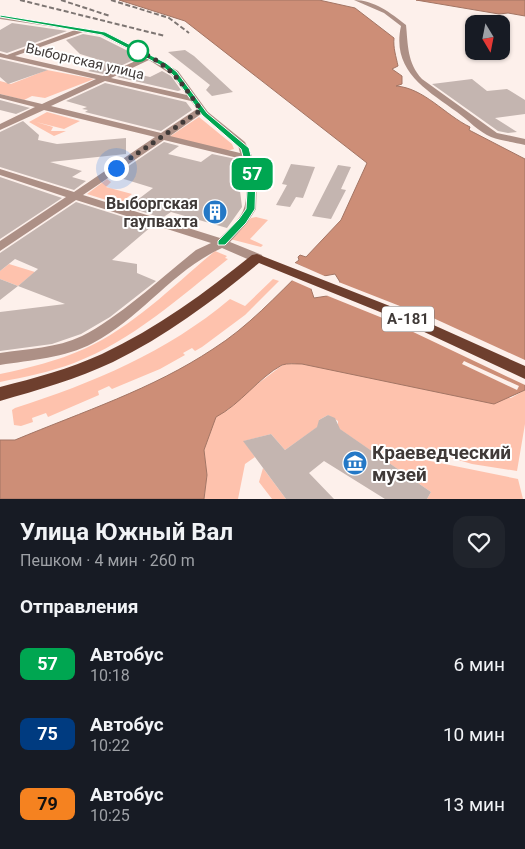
<!DOCTYPE html>
<html lang="ru">
<head>
<meta charset="utf-8">
<style>
  body { margin:0; font-family:Roboto,sans-serif; background:#20242c; color:#f1f3f6; height:100vh; display:flex; flex-direction:column; font-size:19px; white-space:nowrap }
  * { box-sizing:border-box; margin:0 }
  p { font-size:16px; color:#9ea1a6 }
  .icon { flex:none; width:28px; height:28px; fill:none; stroke:currentColor; stroke-width:2; stroke-linecap:round; stroke-linejoin:round }
  .map { position:relative; height:499px; overflow:hidden }
  .details { display:flex; flex-direction:column; background:#171b24; flex:1 }
  .details>* { flex:none }
  .badge { padding:0 10px; border-radius:8px; font-size:18px; line-height:32px }
  .needle { width:32px; rotate:170deg }
  .fabs { position:absolute; left:465px; top:15px; display:grid; gap:10px }
  .fabs a { display:grid; place-items:center; width:45px; height:45px; border-radius:10px; background:#171b24; box-shadow:0 1px 4px #0004; font-size:25px }
  .you { position:absolute; width:25px; height:25px; margin:-12px; border:4px solid #fff; border-radius:50%; background:#1a73e8; box-shadow:0 0 0 8px #1a73e833 }
  .map>.badge { position:absolute; translate:-50% -50%; box-shadow:0 0 0 2px #fff }
  h2 { padding:0 20px; font-size:19px; line-height:45px }
  .round { display:grid; place-items:center; flex:none; width:52px; height:52px; border-radius:15px; background:#20242c }
  .headline { display:flex; align-items:center; justify-content:space-between; height:85px; padding:0 20px }
  h1 { font-size:24px; font-weight:700; line-height:38px }
  ul { padding:0; list-style:none }
  li { display:flex; align-items:center; gap:15px; height:70px; padding:0 20px }
  li div { flex:1 }
  li b { display:block; font-size:19px }
  li em { font-style:normal }
  li .badge { min-width:55px; font-weight:700; text-align:center }
  .map>svg:first-child { display:block }
</style>
</head>
<body>
<div class="map">
<svg width="525" height="499" viewBox="0 0 525 499">
  <rect width="100%" height="100%" fill="#fdf0eb"/>
  <!-- green -->
  <path fill="#fec2ad" d="M47,70l47,9 -49,19 -13,-2 -8,4 -24,-6v-13l11,3z
    M47,112l33,9 -16,8 -28,-7 17,5 -2,4h15l-12,5 -25,-14z
    M199,117l33,27 2,5 -8,2 -57,-14z
    M107,179l4,3 -5,5 26,7 -13,10 -32,-10z
    M256,217l12,3 -18,19 13,6 -2,2 -31,-8 21,-21z
    M215,251l12,5 -2,2 3,1c-48,38 -96,82 -154,104 -24,9 -49,14 -74,19v-8c29,-6 57,-13 84,-25 49,-22 90,-64 131,-98z
    M9,264l26,8 -17,14 -18,-7v-8z
    M273,279l6,2 -34,34 -43,32 -7,4 -3,-3 -9,5 2,2 -25,14 -48,20 -3,-3 -11,5 1,4 -51,22 -2,-4 -14,5 1,4 -12,4 -7,-1 -2,-15 3,-2c78,-25 152,-56 215,-109l15,7z
    M284,364h18l209,34 14,-8v34l-8,47 -45,-7 -52,-15 -5,3 5,7 98,20 5,20h-96l4,-7 -93,-64v-7l-10,-6 -9,5v6l-34,24 -14,-16 -27,7 11,16 -10,7 -7,35h-34l3,-24 -3,-25 12,-34 12,-6 16,-16z
    M263,468l23,31h-14l-13,-17z"/>
  <!-- water -->
  <path fill="#cd8e77" stroke="#a37564" fill-rule="evenodd" d="M119,0h200l36,8 39,30c-1,10 2,18 4,28l-6,3 10,7v8l-6,2c28,2 49,29 74,41l-1,3 56,29v231l-31,14 -192,-40c-6,0 -15,-1 -20,1 -24,13 -41,39 -66,52l-12,33 3,25 -3,24h-204v-59h15c67,-28 138,-51 198,-91 35,-22 63,-53 92,-81l-10,-5 4,-3 -1,-3 2,-2 6,2 35,-37 26,-57 -182,-142zM335,274l5,8 -13,14 -13,2 -3,-9 13,-13z
    M416,0h109v16l-17,-3 -9,1z"/>
  <!-- pier -->
  <path fill="#fdf0eb" d="M295,263l34,15h-4l-11,12 -25,-11 12,-11 -7,-3z
    M336,281l69,27 2,-2 118,54v25l-135,-64 -67,-27 3,-1z
    M464,361l55,25 -2,4 -55,-26z"/>
  <!-- building -->
  <path fill="#c4b5b0" d="M12,23l55,8 -60,22 -7,-2v-21z
    M83,34l17,3 40,20 -37,17 -15,-3 18,-9 -26,-8 -14,-14z
    M185,50l9,6 39,36 -21,4 -6,-6 4,-5 -42,-33z
    M0,59l48,11 -40,14 -8,-7z
    M162,71l9,5 10,14 -3,1 -61,-14 11,-5 22,5z
    M472,79l15,12 20,-2 18,11v14l-30,4 22,14 -9,1 -10,-2 -66,-47z
    M105,83l81,19 6,8 -31,21 -76,-19 3,-2 -6,-1 5,-2 -21,-6z
    M0,100l30,8 -14,6 -16,-4z
    M23,121l16,14 -1,5 19,4 69,-6v16l-76,8 32,9 -10,6 14,4 -12,9 -74,-23v-35z
    M164,142l15,4 -11,8 33,8 11,-8 24,5 6,48 -15,21 -56,-16 -9,6 -34,-11 25,-19 -39,-12z
    M291,164l24,3 -12,31 -7,-1 -6,10 -14,-2 11,-20 -5,-1z
    M338,165l13,2 -10,22 5,1 -15,29 -19,-3z
    M0,177l62,21 -62,41z
    M76,202l76,24 -40,34 25,4v9l19,8 -46,36 -29,17 -29,10 -52,7v-39l65,-8 -47,-18 20,-17 -23,-10 -15,12v-18z
    M0,279l18,7 -18,14z
    M328,415l7,3 5,11 91,63 -4,7h-42l-61,-38 -15,12 25,26h-48l-43,-58 28,-7 14,16 32,-23 2,-7z"/>
  <g fill="none" stroke-linecap="round" stroke-linejoin="round">
    <!-- minor -->
    <path fill="#ad9086" fill-rule="evenodd" d="M354,0c20,0 37,13 52,25 2,19 1,38 16,54l75,54 28,6v6c-11,-3 -24,-4 -34,-8 -12,-5 -23,-17 -34,-25 -30,-22 -66,-41 -56,-86l-17,-13z
      M0,15l105,17 47,24 26,15 30,41 37,30 8,16 4,17 -1,34 -9,14 -17,19 32,13 1,3 -1,3h-10l-30,-13c-49,22 -81,70 -129,95 -28,15 -62,17 -93,22v-12c27,-4 57,-5 82,-17 38,-19 80,-59 114,-86l15,-7 -135,-43 -76,51v-10l66,-44 -66,-22v-6l74,23 81,-55 -111,-27 -44,20v-6l35,-17 -35,-9v-4l42,10 54,-25 -96,-22v-4l7,2 68,-25 -75,-11zM83,32l18,3 43,22 -41,19 -88,-20zM149,60l23,15 15,20 -76,-17zM105,81l86,20 6,8 -36,24 -110,-27zM201,114l37,31 2,8 -70,-17zM164,140l78,19c4,14 7,38 1,52 -5,11 -15,19 -23,27l-137,-43z"/>
    <!-- major -->
    <path fill="#6e3f2e" fill-rule="evenodd" d="M257,254l143,56 125,56v13l-135,-63 -131,-53c-46,38 -93,73 -146,99 -36,17 -75,28 -113,39v-14c35,-9 69,-18 102,-33 55,-26 103,-61 150,-99z"/>
    <!-- rail -->
    <path stroke="#7d7572" stroke-width="2" stroke-dasharray="5 2.5" stroke-linecap="butt" d="M20,0l145,36
      M61,0l49,16
      M111,0l58,18 20,15"/>
  </g>
  <!-- line -->
  <path fill="#00a651" stroke="#fff" d="M0,15l105,17 61,31 11,9 30,41 42,35 7,27 -1,34 -9,14 -21,22h-7v-4l21,-22 7,-10 2,-34 -7,-26 -39,-34 -29,-40 -11,-9 -60,-31 -102,-18z"/>
  <g fill="none" stroke-linecap="round" stroke-linejoin="round">
    <!-- walk -->
    <path stroke="#403a38" stroke-width="5" stroke-dasharray="0 9" d="M116,168l85,-58c-20,-28 -30,-45 -63,-59"/>
  </g>
  <!-- icons -->
  <defs>
    <symbol id="building-disc" viewBox="-11 -11 22 22"><circle r="9.5" fill="#2478c6" stroke="#fff"/><path d="M-4-6H4V6H1V3H-1V6H-4ZM-2.5-4.3h1.7v1.8h-1.7ZM.8-4.3h1.7v1.8H.8ZM-2.5-1h1.7V.8h-1.7ZM.8-1h1.7V.8H.8Z" fill="#fff"/></symbol>
    <symbol id="museum-disc" viewBox="-11 -11 22 22"><circle r="9.5" fill="#2478c6" stroke="#fff"/><path d="M0-6L6-3V-2H-6V-3ZM-5-1h2V3h-2ZM-1-1h2V3h-2ZM3-1h2V3H3ZM-6 4H6V6H-6Z" fill="#fff"/></symbol>
  </defs>
  <g fill-rule="evenodd">
    <use href="#building-disc" x="201" y="198" width="28" height="28"/>
    <use href="#museum-disc" x="341" y="449" width="28" height="28"/>
  </g>
  <!-- markers -->
  <circle fill="#fff" stroke="#00a651" stroke-width="2.5" cx="138" cy="51" r="10"/>
  <g text-anchor="middle" dominant-baseline="central" stroke-width="4" stroke-linejoin="round" paint-order="stroke">
    <!-- far-street labels -->
    <g font-size="14" fill="#403a38" stroke="#fff">
      <text transform="translate(85 61) rotate(13)">Выборгская улица</text>
    </g>
    <!-- shield labels -->
    <rect fill="#fff" stroke="#797574" stroke-width="1" x="382" y="306.5" width="52" height="25" rx="4"/>
    <g font-size="15" font-weight="bold" fill="#403a38">
      <text x="408" y="319">А-181</text>
    </g>
    <!-- poi labels -->
    <g font-size="16" font-weight="bold" fill="#403a38" stroke="#fff" text-anchor="end">
      <text x="198" y="203">Выборгская<tspan x="198" dy="18">гаупвахта</tspan></text>
    </g>
    <!-- near-poi labels -->
    <g font-size="19" font-weight="bold" fill="#403a38" stroke="#fff" text-anchor="start">
      <text x="372" y="452">Краеведческий<tspan x="372" dy="22">музей</tspan></text>
    </g>
  </g>
</svg>
<div class="fabs">
<a><svg class="needle" viewBox="-14 -14 28 28"><path d="M0-13l5 13h-10z" fill="#e53935"/><path d="M0 13l5-13h-10z" fill="#9ea1a6"/></svg></a>
</div>
<div class="you" style="left:116px;top:168px"></div>
<b class="badge" style="left:252px;top:174px;background:#00a651;color:#fff">57</b>
</div>
<section class="details">
<div class="headline"><div><h1>Улица Южный Вал</h1><p>Пешком · 4 мин · 260 m</p></div><a class="round"><svg class="icon" aria-label="heart" viewBox="0 0 24 24"><path d="M12 20l-8-8c-3-5 5-10 8-4 3-6 11-1 8 4z"/></svg></a></div>
<h2>Отправления</h2>
<ul>
<li><span class="badge" style="background:#00a651;color:#fff">57</span><div><b>Автобус</b><p>10:18</p></div><em>6 мин</em></li>
<li><span class="badge" style="background:#003b80;color:#fff">75</span><div><b>Автобус</b><p>10:22</p></div><em>10 мин</em></li>
<li><span class="badge" style="background:#f58220;color:#111">79</span><div><b>Автобус</b><p>10:25</p></div><em>13 мин</em></li>
</ul>
</section>
</body>
</html>
